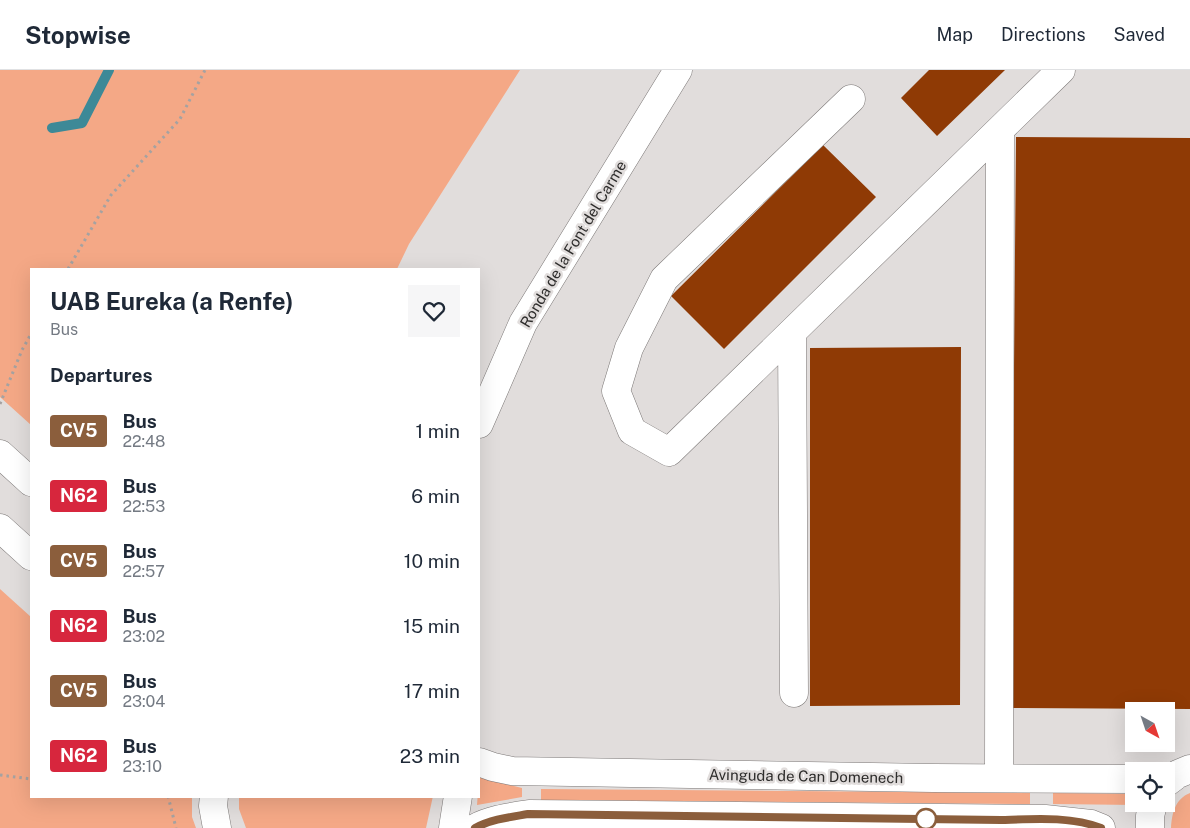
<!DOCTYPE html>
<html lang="en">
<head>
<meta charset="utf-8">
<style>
  body { margin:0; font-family:"Public Sans",sans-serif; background:#f6f6f7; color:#1f2937; height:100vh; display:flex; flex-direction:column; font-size:19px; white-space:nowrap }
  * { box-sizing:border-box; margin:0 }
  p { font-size:16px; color:#747a83 }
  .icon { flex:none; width:28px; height:28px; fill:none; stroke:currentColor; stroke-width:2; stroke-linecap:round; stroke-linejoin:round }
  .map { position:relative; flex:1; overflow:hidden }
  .drawer { position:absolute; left:30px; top:198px; width:450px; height:530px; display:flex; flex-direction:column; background:#fff; border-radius:0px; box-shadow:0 5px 20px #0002 }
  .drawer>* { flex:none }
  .badge { padding:0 10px; border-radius:4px; font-size:18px; line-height:32px }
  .needle { width:32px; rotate:140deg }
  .fabs { position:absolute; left:1125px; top:632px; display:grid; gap:10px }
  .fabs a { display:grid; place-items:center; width:50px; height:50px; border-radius:0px; background:#fff; box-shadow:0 5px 20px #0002; font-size:25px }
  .map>.badge { position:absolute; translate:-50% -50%; box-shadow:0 0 0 2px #fff }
  h2 { padding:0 20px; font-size:19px; line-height:45px }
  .round { display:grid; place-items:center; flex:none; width:52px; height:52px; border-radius:0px; background:#f6f6f7 }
  .head { display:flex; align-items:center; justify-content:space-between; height:85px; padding:0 20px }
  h1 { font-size:24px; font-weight:700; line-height:38px }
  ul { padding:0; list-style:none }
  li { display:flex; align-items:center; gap:15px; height:65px; padding:0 20px }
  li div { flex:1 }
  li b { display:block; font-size:19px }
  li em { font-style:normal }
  li .badge { min-width:55px; font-weight:700; text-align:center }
  header { display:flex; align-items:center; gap:30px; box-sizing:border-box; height:70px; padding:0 25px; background:#fff; border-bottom:1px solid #e0e1e3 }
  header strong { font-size:24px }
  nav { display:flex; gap:28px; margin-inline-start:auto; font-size:18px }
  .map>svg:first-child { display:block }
</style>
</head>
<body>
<header>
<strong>Stopwise</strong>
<nav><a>Map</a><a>Directions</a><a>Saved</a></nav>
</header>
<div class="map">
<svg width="1190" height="758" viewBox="0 0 1190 758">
  <rect width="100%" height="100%" fill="#e1dddc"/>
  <!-- green -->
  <path fill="#f4a886" d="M0,0h520l-111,174 -12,25h-366v156l-31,-28z
    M0,519l31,28v179h161v21l4,11h-196z
    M479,707l43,11v9l-45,8z
    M541,719l489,4v11l-489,-4z
    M1053,723l81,1v10l2,1 -83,-1z
    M1190,723v35h-19c1,-15 4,-29 19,-35z
    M239,726h194l-7,32h-180l-7,-19z"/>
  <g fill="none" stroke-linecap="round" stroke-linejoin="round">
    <!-- stream -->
    <path stroke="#3d8997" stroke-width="10" d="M52,58l30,-5 27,-53"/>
  </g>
  <!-- building -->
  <path fill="#8f3a05" d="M929,0h76l-68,66 -36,-38z
    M1016,67l174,1v571l-179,-1z
    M823,75l53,52 -152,152 -53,-53z
    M961,277l-1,358 -150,1v-358z"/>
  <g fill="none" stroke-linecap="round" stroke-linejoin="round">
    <defs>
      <path id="minor" d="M851,29l-187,180 -35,69 -13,43 16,40 37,21 392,-382
        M792,263l2,360
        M479,354l44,-101 155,-253
        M0,384l31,28
        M0,458l31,28
        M479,692l14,5 19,4 421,7 201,1
        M999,708l1,-648
        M1166,713l12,-9 12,-5
        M214,726l-1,10 4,22
        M453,758l5,-32
        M475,758c17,-9 36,-11 54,-14l516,5 46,5 10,4
        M1150,758v-12l3,-12"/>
    </defs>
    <!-- minor casing -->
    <use href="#minor" stroke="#7c7877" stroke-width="29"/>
    <!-- path -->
    <path stroke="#a5a2a1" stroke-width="3" stroke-dasharray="2.5 4" stroke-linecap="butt" d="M68,199l43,-74 69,-76 25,-49
      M0,334l22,-54 9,-16
      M0,705l31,4
      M168,726l8,32"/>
    <!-- minor -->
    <use href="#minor" stroke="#fff" stroke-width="28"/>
  </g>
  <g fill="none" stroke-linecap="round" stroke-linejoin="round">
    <defs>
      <path id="line" d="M475,758c17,-9 36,-11 53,-14l473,6c31,-1 71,-4 100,8"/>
    </defs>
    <!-- line casing -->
    <use href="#line" stroke="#fff" stroke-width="11"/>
    <!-- line -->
    <use href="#line" stroke="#8b5e3c" stroke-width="8"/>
  </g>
  <!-- markers -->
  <circle fill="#fff" stroke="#8b5e3c" stroke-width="2.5" cx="926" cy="749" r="10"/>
  <g text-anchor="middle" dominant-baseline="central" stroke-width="5" stroke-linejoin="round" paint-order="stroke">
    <!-- street labels -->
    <g font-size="15" fill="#2e2d2c" stroke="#e1dddc">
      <text transform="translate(573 174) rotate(-59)">Ronda de la Font del Carme</text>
      <text transform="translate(806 706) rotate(1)">Avinguda de Can Domenech</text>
    </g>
  </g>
</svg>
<div class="fabs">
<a><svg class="needle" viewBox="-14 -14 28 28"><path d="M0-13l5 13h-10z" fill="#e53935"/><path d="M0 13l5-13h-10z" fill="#747a83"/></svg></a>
<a><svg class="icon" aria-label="locate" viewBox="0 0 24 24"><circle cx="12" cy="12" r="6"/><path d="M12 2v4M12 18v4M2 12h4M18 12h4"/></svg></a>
</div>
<section class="drawer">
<div class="head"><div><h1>UAB Eureka (a Renfe)</h1><p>Bus</p></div><a class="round"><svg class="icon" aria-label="heart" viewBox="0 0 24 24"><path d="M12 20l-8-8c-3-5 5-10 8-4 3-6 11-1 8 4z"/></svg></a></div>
<h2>Departures</h2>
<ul>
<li><span class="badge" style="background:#8b5e3c;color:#fff">CV5</span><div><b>Bus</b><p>22:48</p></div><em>1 min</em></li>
<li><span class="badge" style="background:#d7263d;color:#fff">N62</span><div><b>Bus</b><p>22:53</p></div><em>6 min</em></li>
<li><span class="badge" style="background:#8b5e3c;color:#fff">CV5</span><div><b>Bus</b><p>22:57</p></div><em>10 min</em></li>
<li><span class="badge" style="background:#d7263d;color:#fff">N62</span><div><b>Bus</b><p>23:02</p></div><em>15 min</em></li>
<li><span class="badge" style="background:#8b5e3c;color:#fff">CV5</span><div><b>Bus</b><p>23:04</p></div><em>17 min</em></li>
<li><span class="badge" style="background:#d7263d;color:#fff">N62</span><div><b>Bus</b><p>23:10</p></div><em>23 min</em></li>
</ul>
</section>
</div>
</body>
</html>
